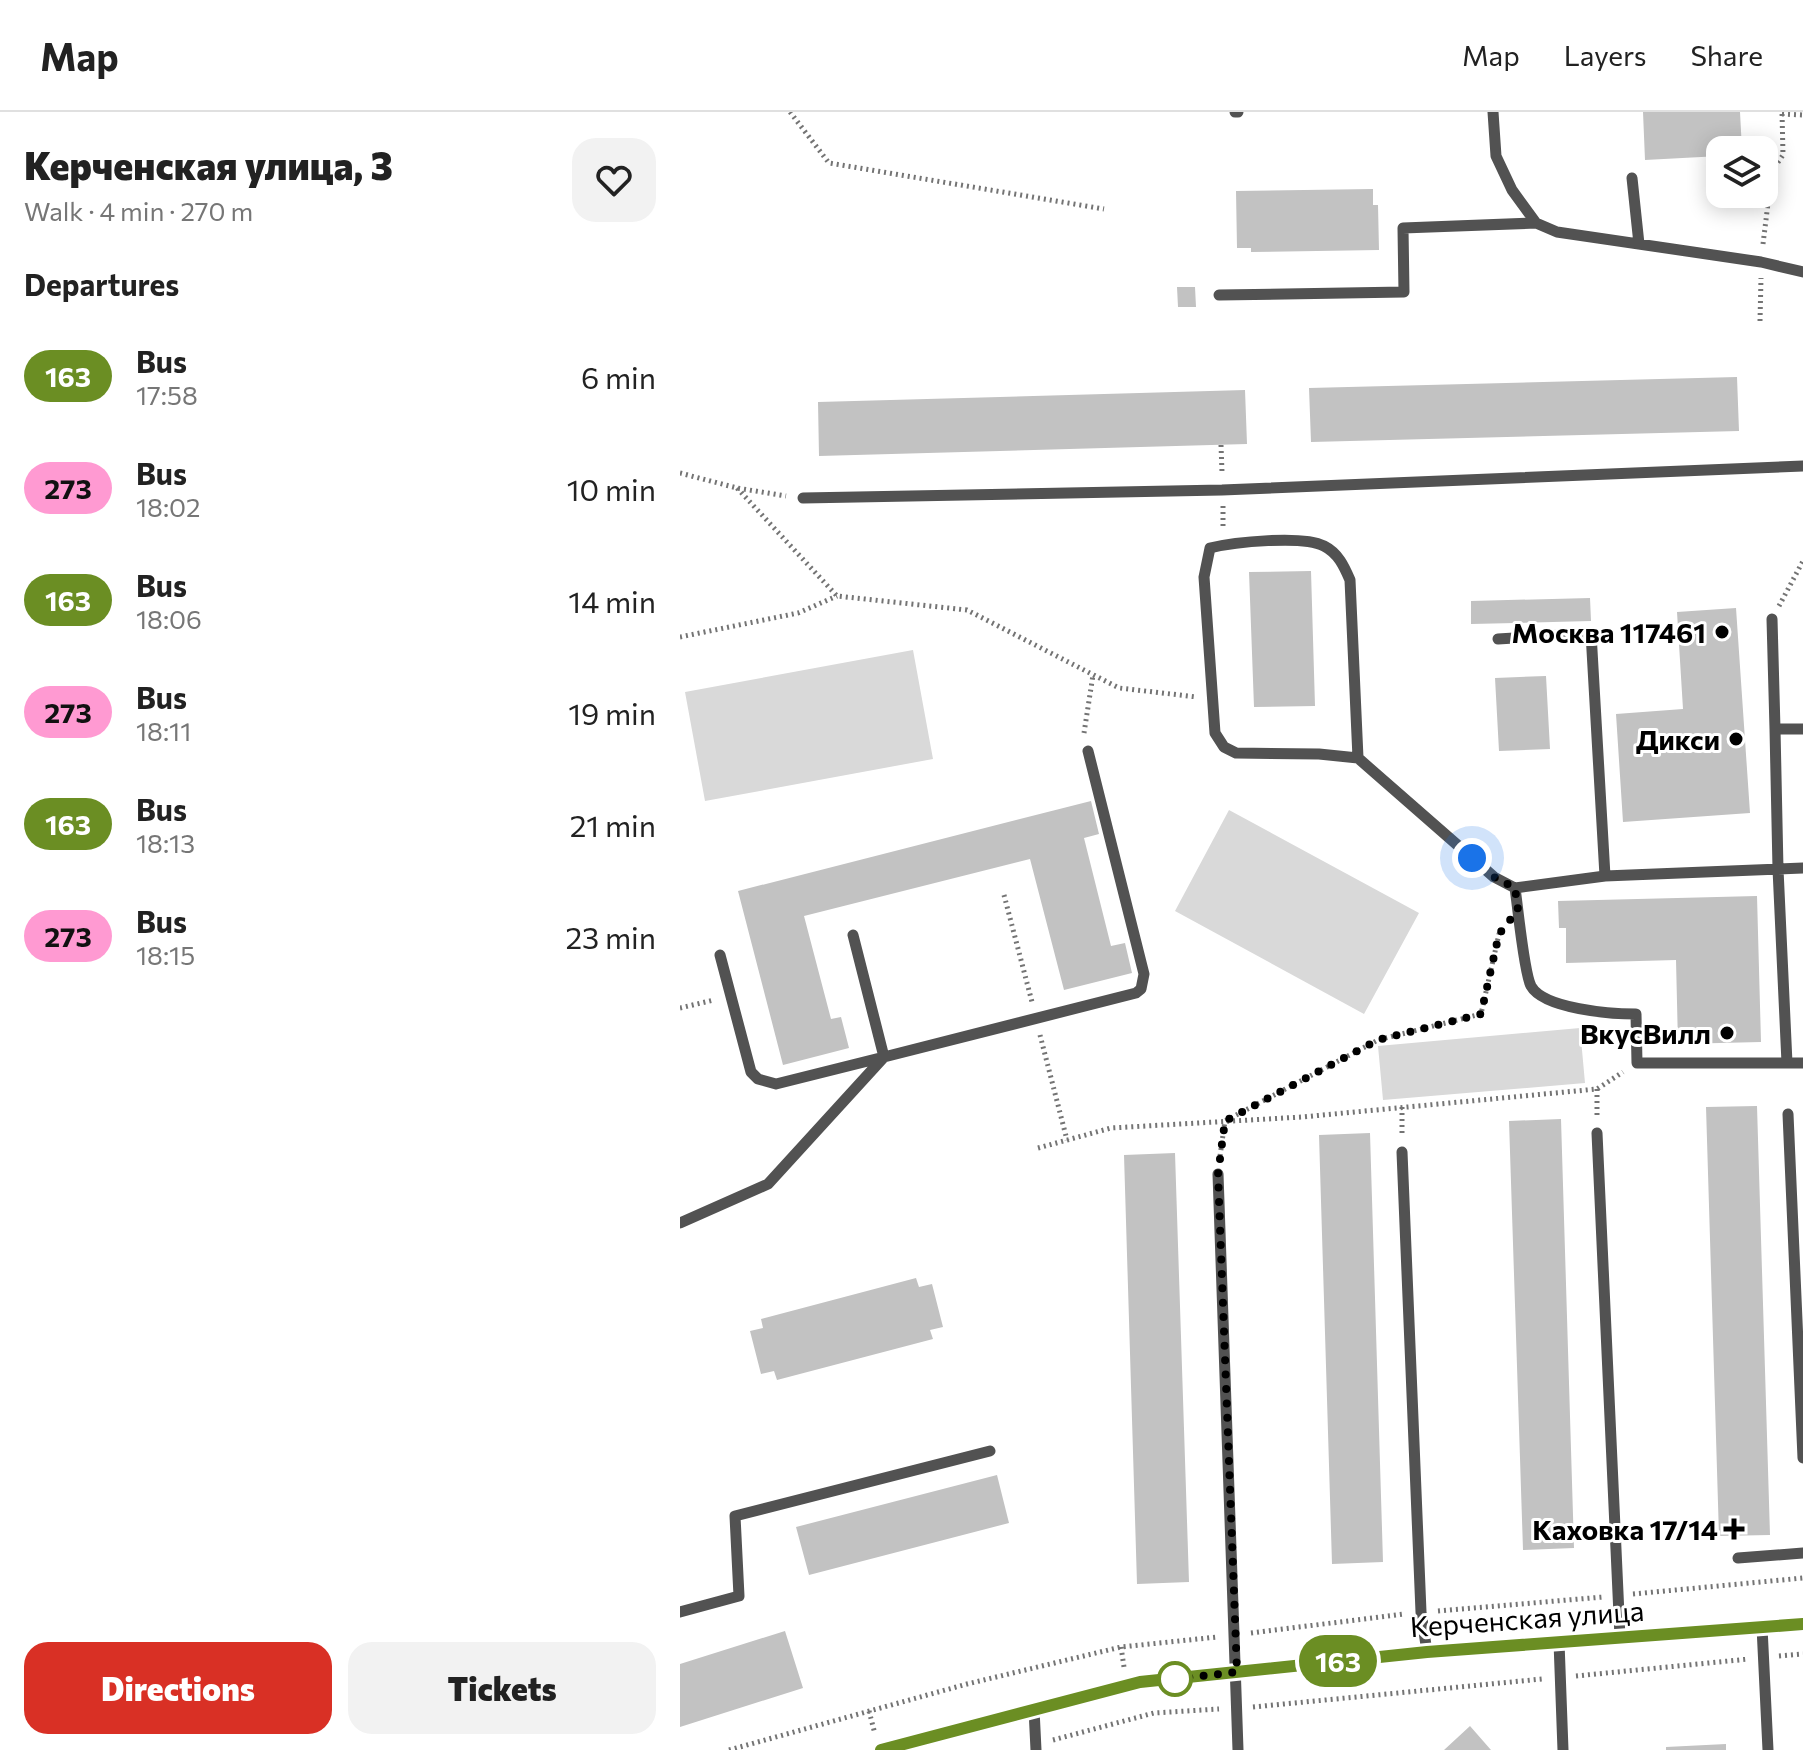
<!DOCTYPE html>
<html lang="en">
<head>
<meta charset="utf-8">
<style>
  body { margin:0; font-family:Commissioner,sans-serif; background:#f2f2f2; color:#222; height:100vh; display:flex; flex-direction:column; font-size:30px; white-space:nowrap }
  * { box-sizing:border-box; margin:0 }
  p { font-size:26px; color:#767676 }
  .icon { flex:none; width:44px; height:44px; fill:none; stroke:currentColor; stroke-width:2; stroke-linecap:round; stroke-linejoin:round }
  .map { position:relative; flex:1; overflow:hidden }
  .side { display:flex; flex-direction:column; background:#fff; width:680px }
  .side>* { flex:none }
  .badge { padding:0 16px; border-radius:26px; font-size:28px; line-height:52px }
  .tools { position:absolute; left:1026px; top:24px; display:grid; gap:16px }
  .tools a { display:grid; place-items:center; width:72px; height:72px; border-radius:16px; background:#fff; box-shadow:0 4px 20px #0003; font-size:40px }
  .you { position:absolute; width:40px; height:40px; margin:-20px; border:6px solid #fff; border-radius:50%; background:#1a73e8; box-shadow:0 0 0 12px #1a73e833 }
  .map>.badge { position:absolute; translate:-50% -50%; box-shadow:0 0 0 4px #fff }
  h2 { padding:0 24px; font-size:30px; line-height:72px }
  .round { display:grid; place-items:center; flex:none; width:84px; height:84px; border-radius:24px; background:#f2f2f2 }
  .summary { display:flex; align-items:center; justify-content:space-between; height:136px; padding:0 24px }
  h1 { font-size:38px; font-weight:800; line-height:60px }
  .button { display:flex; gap:16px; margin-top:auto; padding:16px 24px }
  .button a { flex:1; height:92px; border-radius:24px; background:#d93025; color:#fff; font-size:32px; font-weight:800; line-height:92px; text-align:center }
  .button a+a { background:#f2f2f2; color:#222 }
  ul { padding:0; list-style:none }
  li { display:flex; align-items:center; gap:24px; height:112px; padding:0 24px }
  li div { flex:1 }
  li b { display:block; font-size:30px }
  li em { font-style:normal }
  li .badge { min-width:88px; font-weight:700; text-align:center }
  header { display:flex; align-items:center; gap:48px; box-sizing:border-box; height:112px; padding:0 40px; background:#fff; border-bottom:2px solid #e0e0e0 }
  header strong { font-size:38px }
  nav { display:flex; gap:44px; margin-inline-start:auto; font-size:28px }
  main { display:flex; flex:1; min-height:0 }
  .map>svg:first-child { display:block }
</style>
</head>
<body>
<header>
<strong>Map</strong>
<nav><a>Map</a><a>Layers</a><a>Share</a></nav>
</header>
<main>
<section class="side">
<div class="summary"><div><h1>Керченская улица, 3</h1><p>Walk · 4 min · 270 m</p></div><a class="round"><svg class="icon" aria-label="heart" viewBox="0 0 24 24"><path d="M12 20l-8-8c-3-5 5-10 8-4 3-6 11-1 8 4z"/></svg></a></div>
<h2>Departures</h2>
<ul>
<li><span class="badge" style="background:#6b8e23;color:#fff">163</span><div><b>Bus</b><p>17:58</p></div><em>6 min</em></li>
<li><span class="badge" style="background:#ff9ad2;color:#111">273</span><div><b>Bus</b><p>18:02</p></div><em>10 min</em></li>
<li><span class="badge" style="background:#6b8e23;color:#fff">163</span><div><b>Bus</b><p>18:06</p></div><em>14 min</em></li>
<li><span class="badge" style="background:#ff9ad2;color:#111">273</span><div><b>Bus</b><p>18:11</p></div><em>19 min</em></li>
<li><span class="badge" style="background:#6b8e23;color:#fff">163</span><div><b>Bus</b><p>18:13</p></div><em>21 min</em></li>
<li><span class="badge" style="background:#ff9ad2;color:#111">273</span><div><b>Bus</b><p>18:15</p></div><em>23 min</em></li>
</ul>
<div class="button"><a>Directions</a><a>Tickets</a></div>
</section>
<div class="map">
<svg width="1123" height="1638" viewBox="0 0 1123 1638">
  <rect width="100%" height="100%" fill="#fff"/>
  <!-- green -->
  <path fill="#d9d9d9" d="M233,538l20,109 -228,42 -20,-109z
    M549,698l190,103 -55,101 -189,-103z
    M900,916l5,55 -202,17 -5,-54z"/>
  <!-- building -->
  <path fill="#c2c2c2" d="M963,0h97l2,38h-22v6l-75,4z
    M693,77v16h5l1,45 -128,2v-4h-14l-1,-57z
    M497,175h18l1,20h-18z
    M1057,265l2,54 -428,11 -2,-54z
    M565,278l2,54 -428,12 -1,-54z
    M631,459l4,135 -61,1 -5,-135z
    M910,486l1,23 -120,3v-23z
    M1056,496l14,205 -127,9 -7,-108 67,-5 -6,-97z
    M866,564l4,73 -51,2 -4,-73z
    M411,689l8,33 -15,4 27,108 14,-3 7,30 -68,17 -34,-131 -226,57 27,103 10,-2 8,31 -66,17 -45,-174z
    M1077,784l4,146 -83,2 -2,-84 -110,3v-35h-7l-1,-27z
    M1077,994l13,429 -51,1 -13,-429z
    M881,1007l13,429 -51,2 -14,-429z
    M690,1021l13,429 -51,2 -13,-429z
    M495,1041l14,429 -52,2 -13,-429z
    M236,1166l3,9 13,-3 11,43 -13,3 3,9 -156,41 -3,-9 -13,3 -11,-43 13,-3 -2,-9z
    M317,1363l12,48 -200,52 -13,-48z
    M105,1519l18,57 -123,39v-63z
    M790,1614l21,24h-47z
    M1046,1632v6h-60v-3z"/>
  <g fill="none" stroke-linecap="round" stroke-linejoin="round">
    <!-- path -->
    <path stroke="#747474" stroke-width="5" stroke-dasharray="2 4" stroke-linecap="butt" d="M110,0l39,51 275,46
      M1102,2l21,1
      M1083,132l9,-73 11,-16 -1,-43
      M1080,209l1,-43
      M541,333l1,27
      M0,361l57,15 49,8
      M57,376l100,108 130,14 152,78 78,9
      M543,394v22
      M1099,494l24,-45
      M0,525l118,-24 39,-17
      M404,621l9,-58
      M324,783l28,107
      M0,896l34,-8
      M360,923l27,105
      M917,977v27
      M722,995v27
      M358,1036l73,-20 191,-11 295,-28 26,-17
      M540,1044l5,-35 153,-81 103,-26 18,-80 4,-4
      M953,1482l170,-16
      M758,1499l165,-14
      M571,1521l153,-19
      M441,1535l3,20
      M1099,1544l24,-2
      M896,1564l173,-17
      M573,1595l289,-28
      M189,1599l6,23
      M373,1628l101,-27 65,-4
      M49,1638l238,-66 154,-37 96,-10"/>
    <!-- service -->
    <path stroke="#525252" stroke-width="11" d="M555,0h3
      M813,0l3,44 16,34 24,33 21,9 204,30 42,10
      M952,66l7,66
      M539,183l185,-3 -1,-64 133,-5
      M123,386l419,-8 581,-24
      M1092,507l3,110h28
      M818,527l93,-6 14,243
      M1095,617l3,140 9,194
      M678,646l-8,-178c-6,-14 -12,-27 -26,-34 -21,-11 -90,-4 -114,2l-6,29 11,156 9,14 12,6 83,1 39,4 136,119 21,11 90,-12 198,-8
      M835,776c3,20 9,85 16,98 13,23 80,28 105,28l1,49h166
      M40,843l31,117 7,7 18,5 108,-27 -31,-122
      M1108,1002l15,344
      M917,1021l23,504
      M722,1040l19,460 6,40
      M538,1062l20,576
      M0,1111l88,-39 116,-127 252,-64 5,-4 3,-15 -56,-223
      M1058,1446l65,-5
      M0,1500l59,-16 -4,-80 255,-65
      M1082,1515l6,123
      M879,1530l4,108
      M354,1597l2,41"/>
    <!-- tertiary -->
    <path stroke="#525252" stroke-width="16" d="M201,1638l259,-68 287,-30 376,-28"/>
  </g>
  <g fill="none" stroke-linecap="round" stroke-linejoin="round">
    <defs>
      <path id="line" d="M201,1638l259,-68 287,-30 376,-28"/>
    </defs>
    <!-- line casing -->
    <use href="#line" stroke="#fff" stroke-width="18"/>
    <!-- line -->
    <use href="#line" stroke="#6b8e23" stroke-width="12"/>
    <!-- walk -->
    <path stroke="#000" stroke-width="8" stroke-dasharray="0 14.4" d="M495,1567l62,-7 -19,-498 7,-53 153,-81 103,-26 18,-80 19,-24 -3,-22 -21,-11 -22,-19"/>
  </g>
  <!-- markers -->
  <g fill="#000" stroke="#fff" stroke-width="3">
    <circle cx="1042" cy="520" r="8"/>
    <circle cx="1056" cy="627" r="8"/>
    <circle cx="1047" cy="921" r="8"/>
    <path d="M1050 1405h8v8h8v8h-8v8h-8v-8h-8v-8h8z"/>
  </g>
  <circle fill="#fff" stroke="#6b8e23" stroke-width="4" cx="495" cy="1567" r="16"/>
  <g text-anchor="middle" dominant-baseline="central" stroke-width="6" stroke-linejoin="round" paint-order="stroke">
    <!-- poi labels -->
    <g font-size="28" font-weight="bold" fill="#000" stroke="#fff" text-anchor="end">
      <text x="1026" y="520">Москва 117461</text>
      <text x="1040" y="627">Дикси</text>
      <text x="1031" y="921">ВкусВилл</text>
      <text x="1038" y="1417">Каховка 17/14</text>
    </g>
    <!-- street labels -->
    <g font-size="28" fill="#000" stroke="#fff">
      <text transform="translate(847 1506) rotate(-4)">Керченская улица</text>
    </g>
  </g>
</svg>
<div class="tools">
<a><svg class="icon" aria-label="layers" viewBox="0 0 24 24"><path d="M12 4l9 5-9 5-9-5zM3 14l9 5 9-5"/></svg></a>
</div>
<div class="you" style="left:792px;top:746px"></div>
<b class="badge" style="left:658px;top:1549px;background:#6b8e23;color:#fff">163</b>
</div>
</main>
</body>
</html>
